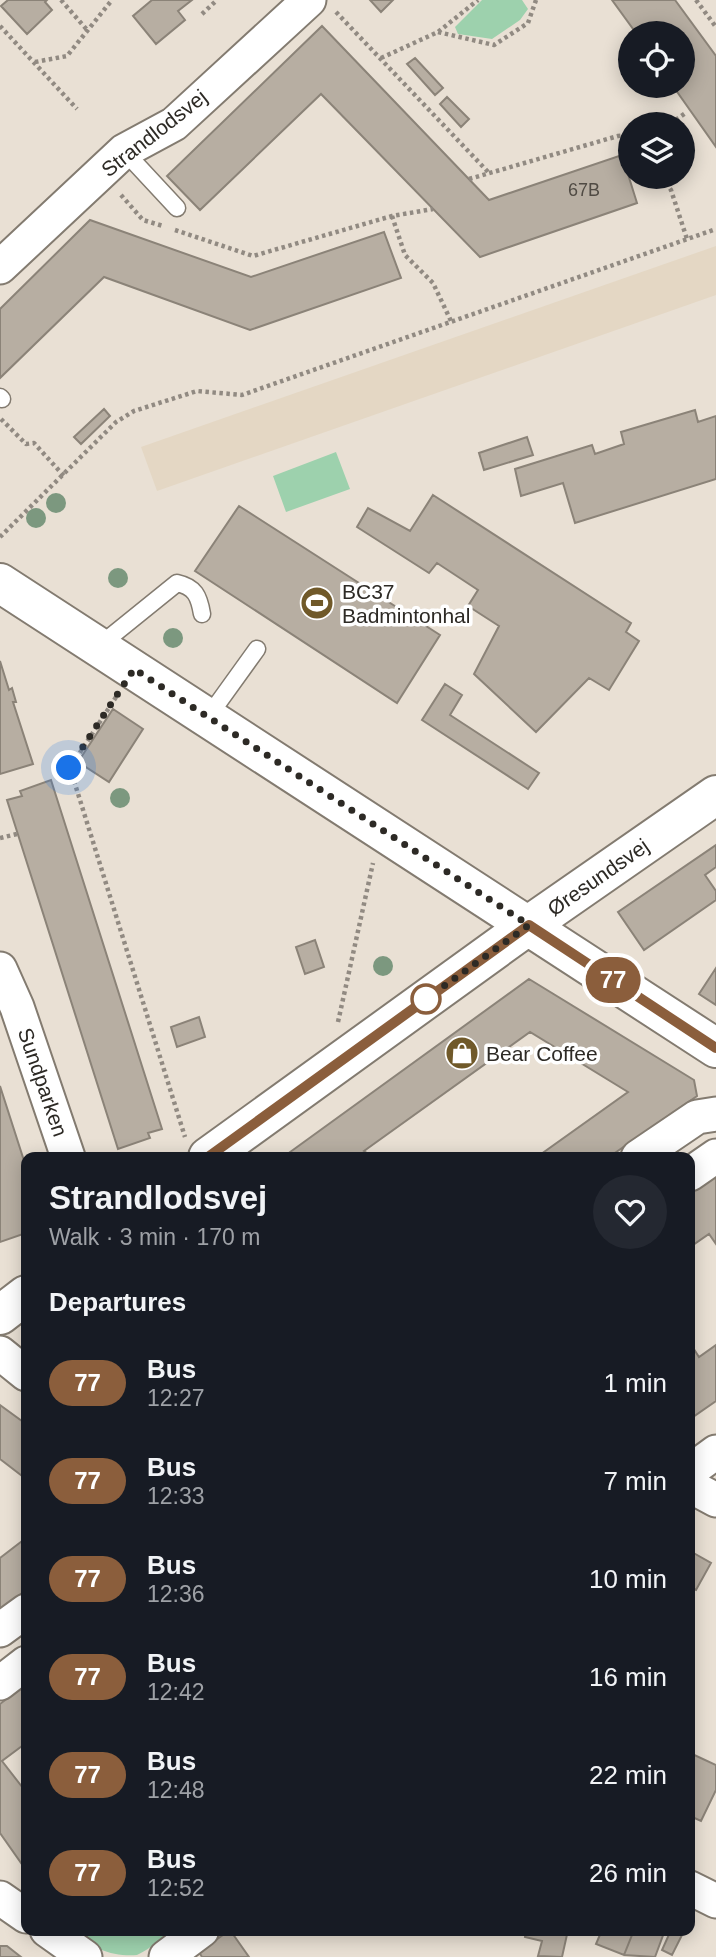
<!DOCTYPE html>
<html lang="en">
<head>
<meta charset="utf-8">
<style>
  body { margin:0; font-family:Helvetica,sans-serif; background:#242831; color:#f1f3f6; height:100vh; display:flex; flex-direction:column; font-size:26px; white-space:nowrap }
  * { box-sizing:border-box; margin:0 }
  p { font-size:23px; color:#9ea1a6 }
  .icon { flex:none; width:38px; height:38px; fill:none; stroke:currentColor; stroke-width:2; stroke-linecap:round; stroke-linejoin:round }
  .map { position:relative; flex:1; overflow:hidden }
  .details { position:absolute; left:21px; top:1152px; width:674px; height:784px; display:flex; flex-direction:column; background:#171b24; border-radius:14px; box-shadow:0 4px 18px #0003 }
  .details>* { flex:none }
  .badge { padding:0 14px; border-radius:23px; font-size:24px; line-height:46px }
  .controls { position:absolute; left:618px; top:21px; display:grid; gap:14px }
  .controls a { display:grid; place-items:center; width:77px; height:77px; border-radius:50%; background:#171b24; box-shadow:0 4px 18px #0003; font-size:35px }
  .you { position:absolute; width:35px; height:35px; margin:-18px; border:5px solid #fff; border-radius:50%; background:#1a73e8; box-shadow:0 0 0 10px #1a73e833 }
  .map>.badge { position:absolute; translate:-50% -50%; box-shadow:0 0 0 4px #fff }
  h2 { padding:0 28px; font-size:26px; line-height:63px }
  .round { display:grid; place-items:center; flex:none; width:74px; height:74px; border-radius:37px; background:#242831 }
  .overview { display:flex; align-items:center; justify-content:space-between; height:119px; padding:0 28px }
  h1 { font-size:33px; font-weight:600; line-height:52px }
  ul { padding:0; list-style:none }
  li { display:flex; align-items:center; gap:21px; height:98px; padding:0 28px }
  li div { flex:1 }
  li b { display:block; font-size:26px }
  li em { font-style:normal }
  li .badge { min-width:77px; font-weight:700; text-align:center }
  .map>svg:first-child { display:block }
</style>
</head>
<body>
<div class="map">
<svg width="716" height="1957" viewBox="0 0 716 1957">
  <rect width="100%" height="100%" fill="#e9e0d4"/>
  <!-- built -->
  <path fill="#e4d7c4" d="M716,246v49l-559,196 -16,-44z"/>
  <!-- green -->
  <path fill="#9dd1ad" d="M482,0h40l6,9 -8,11 -28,19 -34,-5 -3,-7z
    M336,452l14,37 -64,23 -13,-36z
    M77,1930h97c-12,8 -24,19 -37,25 -22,2 -49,-6 -60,-25z"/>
  <!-- building -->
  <path fill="#b7aea2" stroke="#8b8378" stroke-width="2" d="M8,0h39l-2,2 7,8 -25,24 -26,-28z
    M152,0h40l-14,11 7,9 -29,24 -23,-28z
    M370,0h23l-12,12z
    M612,0h63l41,56v91l-43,-61h9v-53h-46z
    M322,26l167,174 133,-45 15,48 -157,54 -159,-163 -121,116 -33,-34z
    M415,58l28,30 -8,7 -28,-31z
    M447,97l22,22 -8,8 -21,-23z
    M90,220l161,57 133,-45 17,46 -151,52 -146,-53 -104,101v-69z
    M104,409l6,7 -29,28 -7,-7z
    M695,410l3,12 18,-6v63l-141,44 -12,-40 -42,13 -6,-27 77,-24 3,9 29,-10 -3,-12z
    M527,437l6,18 -49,15 -5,-17z
    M433,495l198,128 -5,9 13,9 -30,49 -20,-12 -53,54 -62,-58 25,-48 -31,-20 10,-16 -41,-27 -8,10 -72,-46 11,-19 42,23z
    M239,506l201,129 -43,68 -202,-132z
    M0,661l9,29 3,-2 4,14h-3l20,62 -33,10z
    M445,684l17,11 -12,20 89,58 -11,16 -106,-69z
    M113,709l30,20 -34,53 -31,-20z
    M51,780l111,349 -14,4 2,5 -32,11 -111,-349 15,-4 -2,-5z
    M716,845v22l-11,8 11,16v9l-72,50 -26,-38z
    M315,940l9,27 -19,7 -9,-27z
    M716,968v37l-17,-11z
    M529,979l165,101 3,16 -88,61h-72l91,-65 -98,-60 -166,119 8,6 -86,-2z
    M199,1017l6,20 -28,10 -6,-20z
    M0,1086l26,81v66l-26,9z
    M716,1169v75l-7,-10 -19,13v-60z
    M690,1343l9,14 17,-12v56l-26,18z
    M0,1405l26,19v55l-26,-20z
    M26,1538v52l-26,20v-52z
    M690,1551l21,12 -15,27 -6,-3z
    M26,1684v59l-24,18 24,31v78l-26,-37v-129z
    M690,1753l26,12v25l-15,31 -11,-5z
    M230,1930l19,27h-47l-3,-5z
    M526,1930h42l-6,27 -24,-1 4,-15 -17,-4z
    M602,1930h32l-10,25 -28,-11z
    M634,1930h31l-10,27 -31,-2z
    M671,1930l11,5 -10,20 -10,-5z
    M0,1946h7l14,11h-21z"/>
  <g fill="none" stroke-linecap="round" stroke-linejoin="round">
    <defs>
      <path id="lane" d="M124,151l53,57
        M0,397l2,2
        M99,646l78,-63c18,4 22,13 25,31
        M208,717l49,-68"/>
      <path id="street" d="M0,267l124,-116 50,-27 135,-124
        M0,969l17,38 51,150
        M638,1157l59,-40 19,-3
        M690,1174l26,-18
        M0,1353l26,21
        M690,1471l26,-19
        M690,1486l26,14
        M0,1630l26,-19
        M0,1683l26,-20
        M690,1888l26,13
        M0,1898l26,18
        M47,1930l38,27
        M166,1957l36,-27"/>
      <path id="secondary" d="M0,583l716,465
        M208,1157l321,-232 187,-130
        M0,1315l26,-20"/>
    </defs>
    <!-- lane casing -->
    <use href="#lane" stroke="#837b70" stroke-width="19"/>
    <!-- street casing -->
    <use href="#street" stroke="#837b70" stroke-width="37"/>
    <!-- secondary casing -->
    <use href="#secondary" stroke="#837b70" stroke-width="42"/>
    <!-- path -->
    <path stroke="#918a82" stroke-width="4.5" stroke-dasharray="3.5 3.5" stroke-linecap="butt" d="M61,0l27,31
      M696,0l20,27
      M336,12l154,162
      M202,14l15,-14
      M0,26l77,83
      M438,32l56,13 34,-22 8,-23
      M381,58l57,-26 40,-32
      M35,62l32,-6 45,-56
      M670,124l17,-12
      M662,177l9,13 16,49
      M469,179l149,-43 12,-1
      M121,195l22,25 20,6
      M392,216l13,39 28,28 18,38
      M175,230l78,26 139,-40 41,-7
      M1,419l25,25 8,-1 30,33
      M0,537l116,-115 18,-11 63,-20 45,4 474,-166
      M116,697l-46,71 115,369
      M0,838l17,-4
      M338,1022l35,-159"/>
    <!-- lane -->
    <use href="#lane" stroke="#fff" stroke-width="16"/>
    <!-- street -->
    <use href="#street" stroke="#fff" stroke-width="33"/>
    <!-- secondary -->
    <use href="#secondary" stroke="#fff" stroke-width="38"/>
  </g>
  <!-- trees -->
  <g fill="#7c987f">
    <circle cx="56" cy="503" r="10"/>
    <circle cx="36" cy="518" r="10"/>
    <circle cx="118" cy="578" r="10"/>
    <circle cx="173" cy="638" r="10"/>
    <circle cx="120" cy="798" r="10"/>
    <circle cx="383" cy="966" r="10"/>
  </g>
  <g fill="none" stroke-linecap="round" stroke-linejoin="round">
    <defs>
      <path id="line" d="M208,1157l321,-232 187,123"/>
    </defs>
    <!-- line casing -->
    <use href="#line" stroke="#fff" stroke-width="16"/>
    <!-- line -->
    <use href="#line" stroke="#8b5e3c" stroke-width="10"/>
    <!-- walk -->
    <path stroke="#2d2a25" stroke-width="7" stroke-dasharray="0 12.6" d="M69,768l65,-99 395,256 -103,74"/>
  </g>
  <!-- icons -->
  <defs>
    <symbol id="stadium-disc" viewBox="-11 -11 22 22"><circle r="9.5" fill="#705929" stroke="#fff"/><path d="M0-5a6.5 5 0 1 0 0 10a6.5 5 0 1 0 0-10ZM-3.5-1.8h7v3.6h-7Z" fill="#fff"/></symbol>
    <symbol id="shop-disc" viewBox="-11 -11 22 22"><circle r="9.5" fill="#705929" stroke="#fff"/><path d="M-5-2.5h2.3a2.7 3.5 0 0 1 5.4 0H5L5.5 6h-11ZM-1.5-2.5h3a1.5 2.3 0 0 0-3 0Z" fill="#fff"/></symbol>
  </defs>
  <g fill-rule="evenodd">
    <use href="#stadium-disc" x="298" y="584" width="38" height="38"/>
    <use href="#shop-disc" x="443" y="1034" width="38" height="38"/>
  </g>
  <!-- markers -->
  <circle fill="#fff" stroke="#8b5e3c" stroke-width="3.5" cx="426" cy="999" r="14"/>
  <g text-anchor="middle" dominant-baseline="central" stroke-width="7" stroke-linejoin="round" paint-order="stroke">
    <!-- number labels -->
    <g font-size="18" fill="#504b44">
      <text x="584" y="190">67B</text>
    </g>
    <!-- street labels -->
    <g font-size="21" fill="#2d2a25" stroke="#fff">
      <text transform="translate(154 133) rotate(-38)">Strandlodsvej</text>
      <text transform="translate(598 877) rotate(-35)">Øresundsvej</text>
      <text transform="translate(43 1082) rotate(71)">Sundparken</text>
    </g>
    <!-- poi labels -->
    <g font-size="21" fill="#2d2a25" stroke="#fff" text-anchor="start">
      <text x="342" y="591">BC37<tspan x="342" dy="24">Badmintonhal</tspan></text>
      <text x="486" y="1053">Bear Coffee</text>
    </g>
  </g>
</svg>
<div class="controls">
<a><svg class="icon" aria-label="locate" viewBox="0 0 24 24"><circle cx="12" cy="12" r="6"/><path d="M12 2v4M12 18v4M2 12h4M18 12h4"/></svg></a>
<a><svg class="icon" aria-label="layers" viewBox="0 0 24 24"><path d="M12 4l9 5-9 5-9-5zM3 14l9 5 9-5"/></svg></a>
</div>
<div class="you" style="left:69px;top:768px"></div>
<b class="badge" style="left:613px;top:980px;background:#8b5e3c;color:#fff">77</b>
<section class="details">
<div class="overview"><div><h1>Strandlodsvej</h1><p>Walk · 3 min · 170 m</p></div><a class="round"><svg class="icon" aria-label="heart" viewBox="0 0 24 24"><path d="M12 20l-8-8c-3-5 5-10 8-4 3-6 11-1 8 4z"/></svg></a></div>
<h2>Departures</h2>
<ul>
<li><span class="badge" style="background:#8b5e3c;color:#fff">77</span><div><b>Bus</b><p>12:27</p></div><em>1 min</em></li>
<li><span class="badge" style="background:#8b5e3c;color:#fff">77</span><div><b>Bus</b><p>12:33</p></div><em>7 min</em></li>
<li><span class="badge" style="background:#8b5e3c;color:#fff">77</span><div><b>Bus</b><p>12:36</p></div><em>10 min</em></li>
<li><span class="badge" style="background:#8b5e3c;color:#fff">77</span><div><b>Bus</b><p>12:42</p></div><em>16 min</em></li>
<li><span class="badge" style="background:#8b5e3c;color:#fff">77</span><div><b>Bus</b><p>12:48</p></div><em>22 min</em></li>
<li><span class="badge" style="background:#8b5e3c;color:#fff">77</span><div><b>Bus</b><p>12:52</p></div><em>26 min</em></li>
</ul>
</section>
</div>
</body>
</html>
